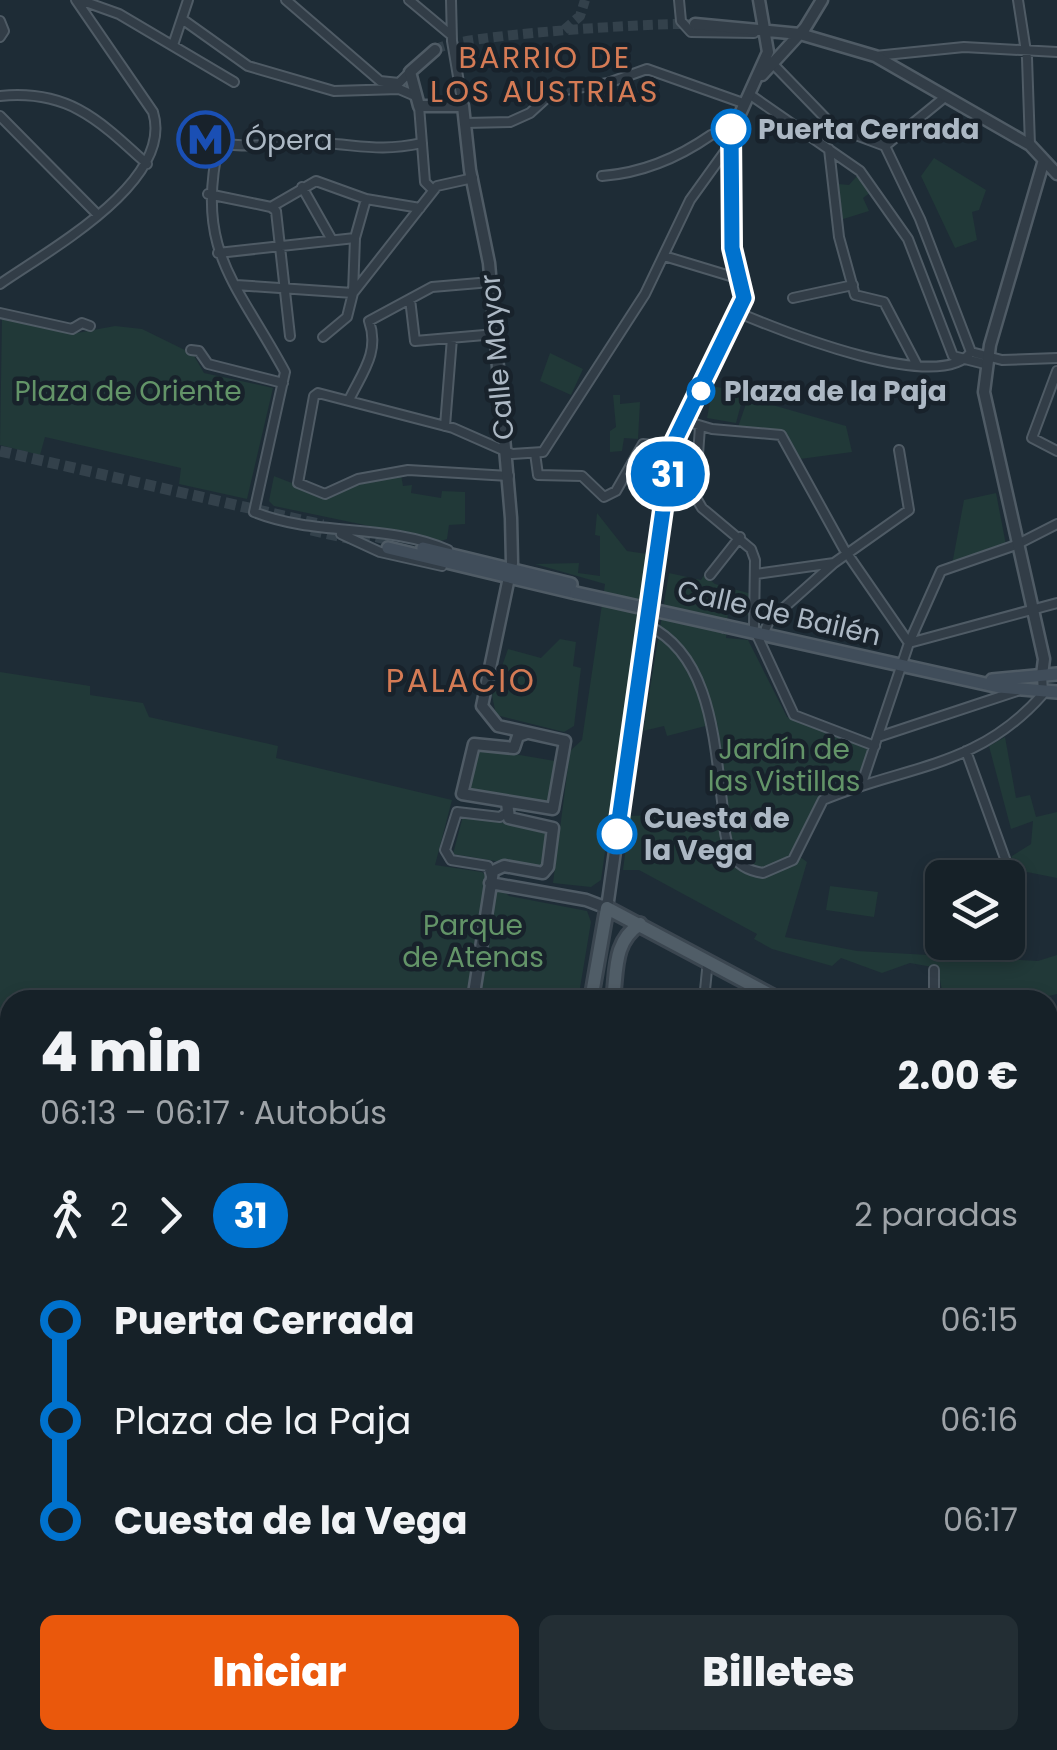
<!DOCTYPE html>
<html lang="es">
<head>
<meta charset="utf-8">
<style>
  body { margin:0; font-family:Poppins,sans-serif; background:#232e34; color:#f1f3f6; height:100vh; display:flex; flex-direction:column; font-size:38px; white-space:nowrap }
  * { box-sizing:border-box; margin:0 }
  p { font-size:32px; color:#9ea3a8 }
  .icon { flex:none; width:55px; height:55px; fill:none; stroke:currentColor; stroke-width:2; stroke-linecap:round; stroke-linejoin:round }
  .map { position:relative; flex:1; overflow:hidden }
  .side { position:absolute; left:0px; top:990px; width:1058px; height:760px; display:flex; flex-direction:column; background:#162128; border-radius:30px 30px 0 0; box-shadow:0 5px 15px #0003,0 0 0 2px #353e45 }
  .side>* { flex:none }
  .badge { padding:0 20px; border-radius:32px; font-size:35px; line-height:65px }
  .tools { position:absolute; left:925px; top:860px; display:grid; gap:20px }
  .tools a { display:grid; place-items:center; width:100px; height:100px; border-radius:15px; background:#162128; box-shadow:0 5px 15px #0003,0 0 0 2px #353e45; font-size:50px }
  .map>.badge { position:absolute; translate:-50% -50%; box-shadow:0 0 0 5px #fff }
  .legs { display:flex; align-items:center; gap:15px; height:110px; padding:0 40px; font-size:32px }
  .legs p { margin-inline-start:auto }
  .headline { display:flex; align-items:center; justify-content:space-between; height:170px; padding:0 40px }
  h1 { font-size:55px; font-weight:800; line-height:75px }
  .action { display:flex; gap:20px; margin-top:auto; padding:20px 40px }
  .action a { flex:1; height:115px; border-radius:15px; background:#ea580c; color:#fff; font-size:40px; font-weight:800; line-height:115px; text-align:center }
  .action a+a { background:#232e34; color:#f1f3f6 }
  ul { padding:0 40px; list-style:none }
  li { display:flex; align-items:center; gap:35px; height:100px; font-size:38px }
  li i { display:grid; place-items:center; width:15px; height:100%; margin:0 12px; background:currentColor }
  li i::after { content:''; width:25px; height:25px; margin:-12px; border:8px solid; border-radius:50%; background:#162128 }
  li p { margin-inline-start:auto }
  li:first-child i { background:linear-gradient(#0000 50%,currentColor 0) }
  li:last-child i { background:linear-gradient(currentColor 50%,#0000 0) }
  .map>svg:first-child { display:block }
</style>
</head>
<body>
<div class="map">
<svg width="1057" height="1750" viewBox="0 0 1057 1750">
  <rect width="100%" height="100%" fill="#1e2c36"/>
  <!-- green -->
  <path fill="#213938" d="M934,158l52,32 -7,20 -7,2 5,28 -22,8 -34,-72z
    M857,176l14,16 -8,6 6,13 -29,9 -2,-36 11,1z
    M2,318l75,15 38,-7 27,3 51,25 11,19 69,15 -26,111 -68,-15 2,-16 -136,-31 -5,18 -40,-10z
    M550,353l33,16 -12,26 -31,-14z
    M713,386l31,7 -8,30 -29,-5z
    M613,395h7v9l20,-2 -2,37 -14,-1 -2,13 -12,1v-21l6,-4z
    M748,398l98,28 6,26 -52,7 -20,-29 -42,-3z
    M401,475l2,11 9,-1 -1,8 30,5 1,-7 23,1v32l-16,1 -2,14 -6,2 -167,-35 -5,-5 5,-25 56,22 31,-16z
    M996,493l10,52 -54,20 12,-65z
    M597,513l30,38 20,3 -46,326 -10,7 -38,-4 17,-132 12,-11 23,-156 -70,-20 44,-1 -1,10 22,3v-40l-5,-1z
    M669,573l32,7 3,-5 11,9 37,10 -1,22 -23,-4 -2,26 22,2 39,77 82,31 -11,35 -38,13 -27,56 14,10 -22,75 72,14 181,10 19,-6v39c-42,12 -73,-5 -115,-3l-4,-23 -28,-5 -28,10 -41,-15 -9,8 -60,-17 -18,-10 3,-5 -118,-64h-16l7,-54 98,-5 -11,-88 -50,13 -3,-10 -21,5z
    M560,639l16,3 -3,24 8,2 -7,58 -10,6 -68,-17 -4,-20 16,-46 33,9z
    M0,672l90,14v9l53,8 6,14 129,29 -2,12 176,42 -17,65 47,7 27,24 78,15 4,11 -13,78h-568v128l-10,-3z
    M1005,737l11,61 14,-3 6,22 21,-5v66l-50,-10 5,-12 19,-12 2,-23 -22,8 -22,-83z
    M479,748l76,13 -3,43 -85,-16z
    M463,816l85,14 -5,39 -90,-15z
    M830,886l48,6 -4,25 -48,-7z
    M10,1183v110l-10,-2v-96z
    M0,1402l10,3v335h28l-6,10h-32z
    M1057,1404v97l-9,1v-96z"/>
  <g fill="none" stroke-linecap="round" stroke-linejoin="round">
    <!-- tertiary-tunnel -->
    <path stroke="#33414b" stroke-width="10" stroke-dasharray="10 5" stroke-linecap="butt" d="M564,30l16,-14 5,-16
      M435,50c17,-15 219,-27 254,-26"/>
    <!-- secondary-tunnel -->
    <path stroke="#33414b" stroke-width="11" stroke-dasharray="11 5.5" stroke-linecap="butt" d="M0,451l323,74
      M311,530l41,9
      M360,533l30,7"/>
    <!-- motorway-tunnel -->
    <path stroke="#33414b" stroke-width="15" stroke-dasharray="15 8" stroke-linecap="butt" d="M0,1205l10,3
      M0,1216l10,4
      M0,1236l10,-1
      M0,1257l10,3
      M0,1276l10,3
      M0,1345l10,2
      M0,1385l10,4
      M1048,1393h9
      M1048,1421l9,-2
      M0,1443l10,44
      M1048,1496l9,-3
      M242,1740l4,10
      M256,1740l4,10"/>
    <defs>
      <path id="minor" d="M80,0l39,14 115,68
        M286,0l94,81 19,2 11,-11
        M409,0l42,35
        M451,0l1,41 11,65
        M679,0l2,21 10,11 63,1
        M1018,0l9,58 3,87
        M182,19l66,47 86,25 65,-2 14,6
        M0,21l4,10 -4,6
        M173,45l15,-45
        M875,56l89,-9 93,5
        M772,63l62,64 51,19
        M749,94l111,77 48,68 45,117 32,8
        M0,96c68,-7 99,24 147,68
        M419,106l6,76 8,8
        M0,116l98,99
        M466,123l44,-1 20,-9 23,-21 55,-9 39,-14 96,34
        M422,143c-43,9 -61,2 -101,0 -35,-1 -68,6 -102,0 -25,107 18,140 66,229l-31,140c62,25 133,11 194,38
        M885,146l35,73 51,133
        M885,146l60,-49
        M829,149l10,88 16,58 29,7 33,63
        M602,176c40,-3 76,-18 109,-41
        M302,187l30,53
        M208,194l63,13
        M271,207l45,-26 50,18 54,9
        M271,207l5,4 14,125
        M218,253l137,-15
        M664,256l76,23
        M0,284c47,-33 175,-102 153,-172l-77,-112
        M236,285l117,8
        M353,293l2,-55 11,-39
        M793,298l60,-13
        M410,299l5,42 81,-7
        M0,313l72,16 10,-6 8,3
        M739,313c43,18 201,82 232,39
        M323,337l24,-20 6,-24 84,-107 36,-8
        M191,350l8,1 9,13 75,19
        M971,352l31,8 55,-2
        M1057,371l-25,67 25,13
        M349,400c13,-27 31,-48 20,-79l63,-34 59,-5
        M685,421l27,8 69,6 63,114 65,94
        M445,426l7,-88
        M700,427l-5,69 7,12 49,41 4,11 -1,66
        M535,453l3,22 44,1 22,21 12,-6 27,-47 29,3
        M509,476l-101,-6 -50,9 -33,15 -27,-11 16,-87 4,-3 135,35 59,26 31,-2 102,-158 45,-94 41,-57
        M341,534l39,18 62,14
        M756,574l78,-11
        M710,575l30,-38
        M647,625c64,30 67,116 75,176 2,17 1,38 10,53 6,12 18,17 31,19l30,-13 30,-60c83,-35 154,-31 220,-106l-1,-19
        M766,628l3,-7 65,-58 75,-53 -10,-60
        M756,633l38,82 81,31
        M909,643l148,-40
        M878,737l139,-46
        M966,751l41,113
        M861,786l48,-143 32,-72 75,-26 41,-21
        M491,876l-3,-10 -37,-6 -6,-10 12,-38 43,5 6,-4
        M704,1000l4,-40
        M934,1000v-30
        M1048,1133l9,4
        M0,1147l10,3
        M1048,1225l9,1
        M1048,1323l9,1
        M1048,1385l9,1
        M1048,1510l9,-1
        M1048,1657l9,-28
        M1048,1713l9,2
        M238,1740l3,10
        M271,1740l3,10
        M336,1740l3,10
        M550,1740v10
        M639,1740v10
        M686,1740v10
        M744,1740v10
        M1029,1740l23,10
        M410,1742l74,-1
        M124,1750l16,-7 11,7"/>
      <path id="tertiary" d="M695,24l105,10 75,22 155,89 27,29
        M435,50l-25,22 9,34h44l7,64 19,93 22,255 1,45 -30,143 16,20 67,15 -12,68 -91,-15 12,-50 40,4 4,-12 9,-3
        M762,75l43,-47 17,-28
        M1042,675l2,-16 -60,-267 6,-47 54,-185
        M490,883l96,17 21,8 65,-461 72,-150 -12,-49 -1,-114 37,-82 -9,-52
        M473,1000l20,-129 11,-5 39,7 5,-6 5,-39 -44,-10 -2,-15
        M1048,1150l9,5
        M1048,1605l9,3"/>
      <path id="secondary" d="M388,548l188,45
        M423,548l148,36
        M725,626l274,61 58,5
        M992,680l65,-6
        M1048,1081l9,-2"/>
      <path id="primary" d="M591,1000l16,-92 173,92
        M613,1000c4,-30 0,-58 27,-76
        M1048,1041l9,-3
        M1048,1051l9,-4
        M0,1140l10,2
        M0,1154l10,3
        M484,1740v10"/>
      <path id="motorway" d="M0,1186h1"/>
    </defs>
    <!-- minor casing -->
    <use href="#minor" stroke="#4f5b65" stroke-width="12"/>
    <!-- tertiary casing -->
    <use href="#tertiary" stroke="#4f5b65" stroke-width="15"/>
    <!-- secondary casing -->
    <use href="#secondary" stroke="#4f5b65" stroke-width="16"/>
    <!-- primary casing -->
    <use href="#primary" stroke="#3b4650" stroke-width="18"/>
    <!-- motorway casing -->
    <use href="#motorway" stroke="#3d4851" stroke-width="20"/>
    <!-- minor -->
    <use href="#minor" stroke="#323d47" stroke-width="8"/>
    <!-- tertiary -->
    <use href="#tertiary" stroke="#323d47" stroke-width="10"/>
    <!-- secondary -->
    <use href="#secondary" stroke="#404d5a" stroke-width="11"/>
    <!-- primary -->
    <use href="#primary" stroke="#505d67" stroke-width="12"/>
    <!-- motorway -->
    <use href="#motorway" stroke="#6d5d4f" stroke-width="15"/>
    <defs>
      <path id="secondary-bridge" d="M576,593l149,33"/>
    </defs>
    <!-- secondary-bridge casing -->
    <use href="#secondary-bridge" stroke="#4f5b65" stroke-width="16" stroke-linecap="butt"/>
    <!-- secondary-bridge -->
    <use href="#secondary-bridge" stroke="#404d5a" stroke-width="11"/>
  </g>
  <g fill="none" stroke-linecap="round" stroke-linejoin="round">
    <defs>
      <path id="line-1" d="M617,834l55,-388 72,-148 -12,-50 -1,-119"/>
    </defs>
    <!-- line-1 casing -->
    <use href="#line-1" stroke="#fff" stroke-width="22"/>
    <!-- line-1 -->
    <use href="#line-1" stroke="#0072ce" stroke-width="15"/>
  </g>
  <!-- icons -->
  <defs>
    <symbol id="metro-ring" viewBox="-11 -11 22 22"><circle r="9.5" fill="#18222b" stroke="#1a4fb4" stroke-width="1.5"/><path d="M-5.5 5V-5H-3L0 0L3-5H5.5V5H3V-.5L0 4L-3-.5V5Z" fill="#1a4fb4"/></symbol>
  </defs>
  <g fill-rule="evenodd">
    <use href="#metro-ring" x="174" y="108" width="63" height="63"/>
  </g>
  <!-- markers -->
  <g fill="#fff" stroke="#0072ce" stroke-width="5">
    <circle cx="731" cy="129" r="18"/>
    <circle cx="701" cy="391" r="12"/>
    <circle cx="617" cy="834" r="18"/>
  </g>
  <g text-anchor="middle" dominant-baseline="central" stroke-width="9" stroke-linejoin="round" paint-order="stroke">
    <!-- stop labels -->
    <g font-size="28" font-weight="bold" fill="#acb8c4" stroke="#18222b" text-anchor="start">
      <text x="758" y="129">Puerta Cerrada</text>
      <text x="724" y="391">Plaza de la Paja</text>
      <text x="644" y="818">Cuesta de<tspan x="644" dy="32">la Vega</tspan></text>
    </g>
    <!-- poi labels -->
    <g font-size="28" fill="#acb8c4" stroke="#18222b" text-anchor="start">
      <text x="245" y="140">Ópera</text>
    </g>
    <!-- street labels -->
    <g font-size="28" fill="#acb8c4" stroke="#18222b">
      <text transform="translate(497 357) rotate(-95)">Calle Mayor</text>
      <text transform="translate(779 613) rotate(13)">Calle de Bailén</text>
    </g>
    <!-- park labels -->
    <g font-size="28" fill="#639468" stroke="#18222b">
      <text x="128" y="391">Plaza de Oriente</text>
      <text x="784" y="749">Jardín de<tspan x="784" dy="32">las Vistillas</tspan></text>
      <text x="473" y="925">Parque<tspan x="473" dy="32">de Atenas</tspan></text>
    </g>
    <!-- neighbourhood labels -->
    <g font-size="30" letter-spacing="2.5" fill="#d57b55" stroke="#18222b">
      <text x="545" y="57">BARRIO DE<tspan x="545" dy="34">LOS AUSTRIAS</tspan></text>
    </g>
    <!-- quarter labels -->
    <g font-size="32" letter-spacing="2.5" fill="#d57b55" stroke="#18222b">
      <text x="461" y="680">PALACIO</text>
    </g>
  </g>
</svg>
<div class="tools">
<a><svg class="icon" aria-label="layers" viewBox="0 0 24 24"><path d="M12 4l9 5-9 5-9-5zM3 14l9 5 9-5"/></svg></a>
</div>
<b class="badge" style="left:668px;top:474px;background:#0072ce;color:#fff">31</b>
<section class="side">
<div class="headline"><div><h1>4 min</h1><p>06:13 – 06:17 · Autobús</p></div><b>2.00 €</b></div>
<div class="legs"><svg class="icon" aria-label="walk" viewBox="0 0 24 24"><circle cx="13" cy="4" r="2"/><path d="M13 8l-2 6 4 7M11 14l-3 7M7 12l3-4h3l4 4"/></svg>2<svg class="icon" aria-label="forward" viewBox="0 0 24 24"><path d="M9 5l7 7-7 7"/></svg><b class="badge" style="background:#0072ce;color:#fff">31</b><p>2 paradas</p></div>
<ul>
<li><i style="color:#0072ce"></i><b>Puerta Cerrada</b><p>06:15</p></li>
<li><i style="color:#0072ce"></i><span>Plaza de la Paja</span><p>06:16</p></li>
<li><i style="color:#0072ce"></i><b>Cuesta de la Vega</b><p>06:17</p></li>
</ul>
<div class="action"><a>Iniciar</a><a>Billetes</a></div>
</section>
</div>
</body>
</html>
